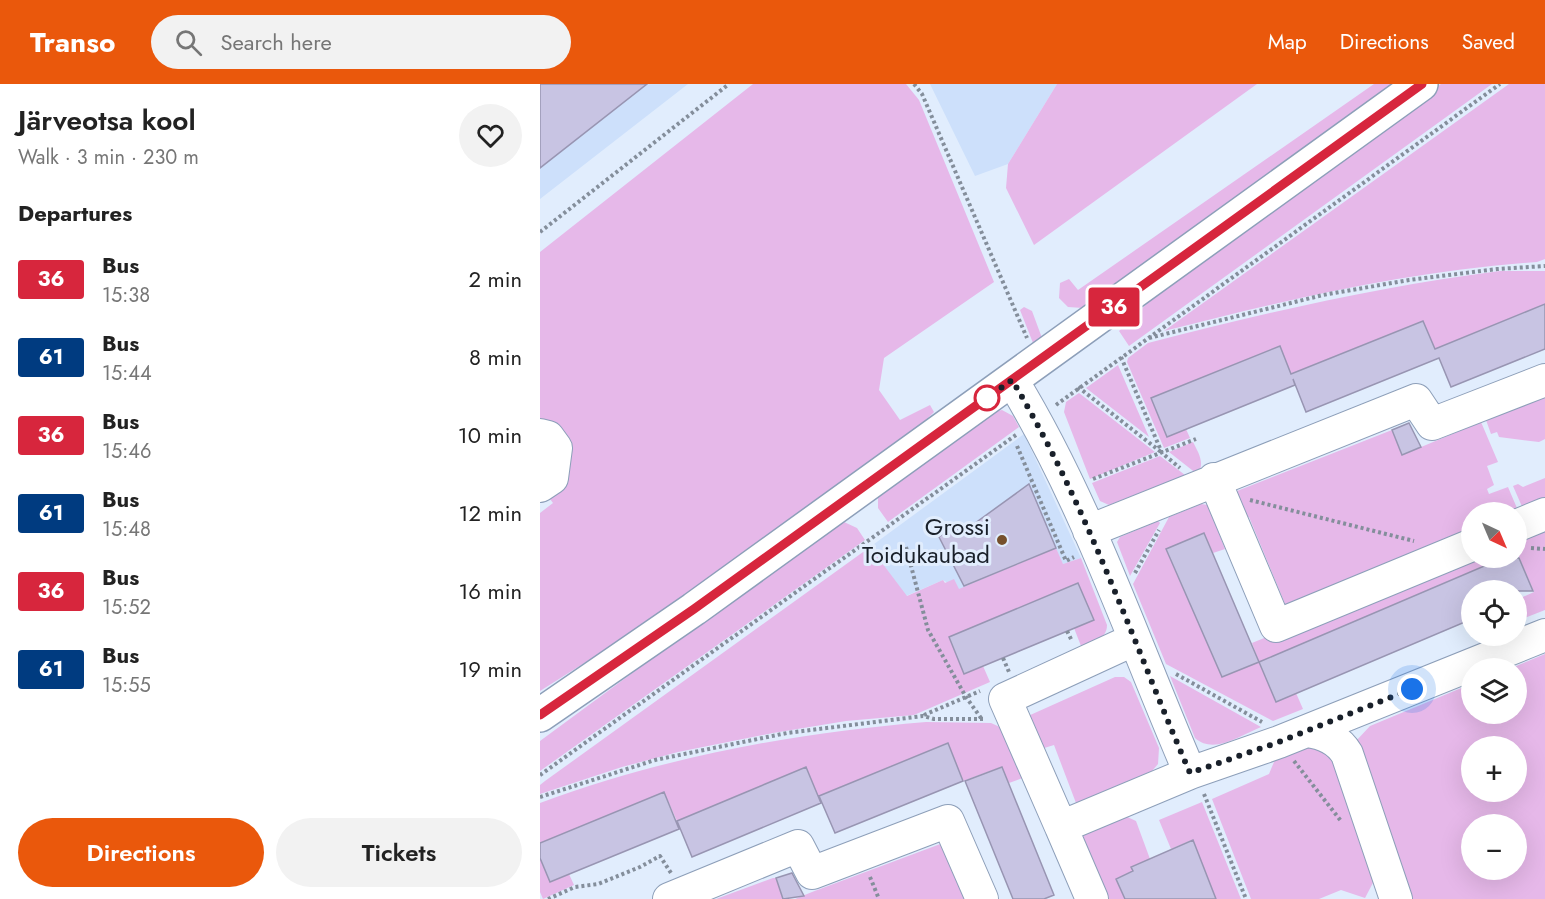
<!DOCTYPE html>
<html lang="en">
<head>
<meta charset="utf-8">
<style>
  body { margin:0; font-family:Jost,sans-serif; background:#f2f2f2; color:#222; height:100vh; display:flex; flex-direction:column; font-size:22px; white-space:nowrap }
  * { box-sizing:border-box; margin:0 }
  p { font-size:20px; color:#767676 }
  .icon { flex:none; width:33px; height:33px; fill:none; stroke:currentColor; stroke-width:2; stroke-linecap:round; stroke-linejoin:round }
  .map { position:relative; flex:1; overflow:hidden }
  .sheet { display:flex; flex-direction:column; background:#fff; width:540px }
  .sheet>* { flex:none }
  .badge { padding:0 12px; border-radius:4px; font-size:21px; line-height:39px }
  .needle { width:39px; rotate:136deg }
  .tools { position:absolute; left:921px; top:418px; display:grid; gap:12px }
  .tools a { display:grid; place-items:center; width:66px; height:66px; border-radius:50%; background:#fff; box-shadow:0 6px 24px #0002; font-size:30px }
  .you { position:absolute; width:30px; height:30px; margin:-15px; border:4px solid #fff; border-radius:50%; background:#1a73e8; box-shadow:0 0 0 9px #1a73e833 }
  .map>.badge { position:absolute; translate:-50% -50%; box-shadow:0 0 0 3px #fff }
  h2 { padding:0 18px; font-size:22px; line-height:54px }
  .round { display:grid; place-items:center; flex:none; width:63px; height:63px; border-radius:32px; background:#f2f2f2 }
  .headline { display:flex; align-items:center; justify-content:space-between; height:102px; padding:0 18px }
  h1 { font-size:28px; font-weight:600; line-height:45px }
  .primary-button { display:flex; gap:12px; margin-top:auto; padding:12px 18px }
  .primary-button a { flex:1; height:69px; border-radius:36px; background:#ea580c; color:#fff; font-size:24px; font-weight:600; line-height:69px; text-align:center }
  .primary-button a+a { background:#f2f2f2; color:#222 }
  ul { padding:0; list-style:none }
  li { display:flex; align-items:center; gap:18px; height:78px; padding:0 18px }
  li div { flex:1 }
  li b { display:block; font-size:22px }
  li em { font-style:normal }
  li .badge { min-width:66px; font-weight:700; text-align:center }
  header { display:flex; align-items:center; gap:36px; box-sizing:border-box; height:84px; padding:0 30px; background:#ea580c; color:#fff }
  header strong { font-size:28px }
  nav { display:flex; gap:33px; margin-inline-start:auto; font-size:21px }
  .search { width:420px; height:54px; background:#f2f2f2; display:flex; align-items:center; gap:15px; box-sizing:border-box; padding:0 21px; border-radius:33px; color:#767676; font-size:22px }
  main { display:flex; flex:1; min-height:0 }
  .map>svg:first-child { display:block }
</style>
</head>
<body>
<header>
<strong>Transo</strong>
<div class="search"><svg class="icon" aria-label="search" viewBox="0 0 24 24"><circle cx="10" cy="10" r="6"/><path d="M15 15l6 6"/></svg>Search here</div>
<nav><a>Map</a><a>Directions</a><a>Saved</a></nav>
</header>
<main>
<section class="sheet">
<div class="headline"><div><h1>Järveotsa kool</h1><p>Walk · 3 min · 230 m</p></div><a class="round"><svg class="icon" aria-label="heart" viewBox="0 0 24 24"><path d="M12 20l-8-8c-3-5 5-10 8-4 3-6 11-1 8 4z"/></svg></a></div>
<h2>Departures</h2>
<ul>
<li><span class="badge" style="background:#d7263d;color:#fff">36</span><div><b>Bus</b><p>15:38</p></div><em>2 min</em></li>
<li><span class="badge" style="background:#003b80;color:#fff">61</span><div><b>Bus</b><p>15:44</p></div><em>8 min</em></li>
<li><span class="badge" style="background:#d7263d;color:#fff">36</span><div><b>Bus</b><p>15:46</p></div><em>10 min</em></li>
<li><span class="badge" style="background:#003b80;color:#fff">61</span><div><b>Bus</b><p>15:48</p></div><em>12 min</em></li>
<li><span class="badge" style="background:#d7263d;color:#fff">36</span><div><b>Bus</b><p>15:52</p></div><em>16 min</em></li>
<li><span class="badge" style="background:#003b80;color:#fff">61</span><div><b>Bus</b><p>15:55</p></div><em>19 min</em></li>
</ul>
<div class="primary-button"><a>Directions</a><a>Tickets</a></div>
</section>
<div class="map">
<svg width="1005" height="815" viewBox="0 0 1005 815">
  <rect width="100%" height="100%" fill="#e1edfd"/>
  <!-- built -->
  <path fill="#cde0fb" d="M0,0h148l-148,115z
    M390,0h127l-49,80 -33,12z
    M484,350l57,124 -18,6 -8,-16 -96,42 -16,-10 -37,16 -36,-49z"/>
  <!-- green -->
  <path fill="#e6b8e9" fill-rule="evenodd" d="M213,0h153l13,16 75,182 -110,76 -5,32 21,30 30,-15 4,7 -29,29 -229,164 -136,86v-178l13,-10 -9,-12 17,-44 -21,-29v-166z
    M517,0h200l-223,161 -28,-57 2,-24z
    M834,0h25l-316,224 -15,-1 -9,-9 1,-15 9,-4 9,11z
    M901,0h51l-363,262 -10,-15 51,-50z
    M969,0h36v175l-8,3c-127,9 -249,37 -373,69z
    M960,187h45v33l-110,45 -12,-28 -132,53 -11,-28 -128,52 15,38 19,-7 4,9 -26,10 -37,-86 1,-4 20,-15c117,-30 232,-57 352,-72z
    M484,223l8,4 10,27 -9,5 -13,-33z
    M578,281l31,72 -63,-49z
    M539,309l76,59 -65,27 -26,-67 2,-10z
    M1005,312v43l-6,3 -40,-5 -2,-5 -6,2 -5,-14z
    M462,326l11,6 6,11 -131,95 -10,-14v-11l6,-11 110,-74z
    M941,338l17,40 -11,4 7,19 -7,4 2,5 19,-7 14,33 -6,-7h-44l-1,28 -157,65 -29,-2 -36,-87 -11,3 -6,-15 5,-14 155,-61 10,25z
    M653,358c5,10 13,22 4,32l-28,-22z
    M620,372l25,19 -76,30 -9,-4 -8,-18z
    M1005,394v33l-18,7 -14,-32 5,-2 5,3z
    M661,420l7,1 17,44 -12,4 -9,-20 -37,16 55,128 37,-15 -7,-19 219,-90 1,5h31l-243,104 36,31 7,16 -30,12 -107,-57 -33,-80 36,-67z
    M618,437l2,2 -30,53 -13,-34 3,-5z
    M304,438l13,6 8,12 -325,231v-30l296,-218z
    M1005,439v87l-23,9 -6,-19 18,-8 -17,-40v-17z
    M330,463l37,49 36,-16 2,3 9,-4 5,10 97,-41 7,16 18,-6 26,67c0,15 -15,16 -26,21l-7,-18 19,-8 -15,-37 -129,54 15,37 19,-8 7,16 -76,33 -68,6 -73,12 -95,19 -56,15 -82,27v-9l5,-4z
    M1005,570v245h-133l-56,-149v-9l14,-15 101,-42 1,30h44v-45h-7zM932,663h44v45h-44zM932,741h44v45h-44z
    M630,592l91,51c-20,8 -47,28 -66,11z
    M575,593h9l7,5 28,66 -1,16 -6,7 -76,32 -22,-58 -13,4 -13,-33z
    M386,638l65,1 11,5 23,49 -16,6 -8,-16 -38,14 -15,-38 -129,53 -142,25 -13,-29 -124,51v-40c124,-46 254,-70 386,-81z
    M763,657l31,14 42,122 -11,21 -24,-8 -22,9h-68l-39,-100 57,-25 10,-24z
    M662,718l39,97h-25l-24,-59 -21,9 -12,-29z
    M583,731l13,6 14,38 -17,12 -8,28h-21l-23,-61 4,-5z
    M403,759l33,56h-181l17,-7z
    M0,774l29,16 5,11 -31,14 -3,-7z
    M233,794h3l7,21h-67z"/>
  <!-- building -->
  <path fill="#c8c4e3" stroke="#9895b2" stroke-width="1.5" d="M0,0h107l-107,84z
    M1005,220v45l-94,38 -12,-29 -133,54 -13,-33 2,6 -128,52 -16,-39 129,-52 11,28 132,-53 12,28z
    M869,339l12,24 -19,8 -10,-25z
    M489,400l27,64 -92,38 -25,-49 15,-12 6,9z
    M664,449l55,129 -37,15 -56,-128z
    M963,474h16l14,33h-61v28l-196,83 -17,-40z
    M538,499l16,37 -130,54 -15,-37z
    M408,659l15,38 -128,52 -16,-37z
    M266,683l15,36 -129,54 -15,-36z
    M462,683l52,128 -10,4h-31l-48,-118z
    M124,708l15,37 -129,53 -10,-24v-15z
    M653,756l23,59h-91l-9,-20 17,-8 -2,-4z
    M252,789l12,23 -21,3 -7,-21z"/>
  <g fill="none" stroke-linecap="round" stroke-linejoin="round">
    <defs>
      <path id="minor" d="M472,296c75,123 121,261 178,393l-129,54 31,72
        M0,351l8,2 8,11 -4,30 -12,8
        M674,395l62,147 196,-81
        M976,442l29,-12
        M549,447l327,-131 16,24 113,-44
        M767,647c17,2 31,8 40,23l49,145
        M650,689l89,-31 266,-107
        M521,743l-56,-128 128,-59
        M129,815l129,-53 14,27 136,-52 34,78"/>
      <path id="major" d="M0,631l154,-106 727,-525"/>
    </defs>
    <!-- minor casing -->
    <use href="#minor" stroke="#8d9fb9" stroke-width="34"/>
    <!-- major casing -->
    <use href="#major" stroke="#8d9fb9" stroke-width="36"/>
    <!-- path -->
    <path stroke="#848e9b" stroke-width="4" stroke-dasharray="3 3" stroke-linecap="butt" d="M374,0l8,10 105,244
      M0,148l189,-148
      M609,254l174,-43 86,-15 88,-11 48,-3
      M581,273l41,96 18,15
      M538,303l83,65
      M516,321l444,-321
      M477,362l49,115 8,-4
      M553,395l103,-40
      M710,416l164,41
      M366,463l22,83 38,67 15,21
      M991,464l14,1
      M595,489l24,-43
      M527,547l5,10
      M463,574l6,14
      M636,590l86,48
      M384,631l56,-24
      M754,677l47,60
      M0,691l476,-340
      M664,710l42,105
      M0,713l115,-37 132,-27 136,-17 11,3h52
      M330,793l9,22
      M8,815l27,-12 23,-3 42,-17 20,-11 11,17"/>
    <!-- minor -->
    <use href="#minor" stroke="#fff" stroke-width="32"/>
    <!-- major -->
    <use href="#major" stroke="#fff" stroke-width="33"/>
  </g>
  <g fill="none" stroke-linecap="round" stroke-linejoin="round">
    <defs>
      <path id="line" d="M0,631l154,-106 728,-525"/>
    </defs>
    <!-- line casing -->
    <use href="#line" stroke="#fff" stroke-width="14"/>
    <!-- line -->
    <use href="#line" stroke="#d7263d" stroke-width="9"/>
    <!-- walk -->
    <path stroke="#19202a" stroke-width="6" stroke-dasharray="0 10.8" d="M447,314l-6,4 31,-22c74,123 121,262 178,393l89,-31 133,-53"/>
  </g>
  <!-- markers -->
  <circle fill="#fff" stroke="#d7263d" stroke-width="3" cx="447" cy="314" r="12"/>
  <circle fill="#76502c" stroke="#e1edfd" stroke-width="2" cx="462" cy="456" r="6"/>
  <g text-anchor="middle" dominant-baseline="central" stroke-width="6" stroke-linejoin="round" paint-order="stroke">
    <!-- poi labels -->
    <g font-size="24" fill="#19202a" stroke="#e1edfd" text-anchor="end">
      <text x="450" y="442">Grossi<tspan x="450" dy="28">Toidukaubad</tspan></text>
    </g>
  </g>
</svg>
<div class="tools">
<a><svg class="needle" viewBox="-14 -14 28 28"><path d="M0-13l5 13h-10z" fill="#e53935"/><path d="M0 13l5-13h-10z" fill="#767676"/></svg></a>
<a><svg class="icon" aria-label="locate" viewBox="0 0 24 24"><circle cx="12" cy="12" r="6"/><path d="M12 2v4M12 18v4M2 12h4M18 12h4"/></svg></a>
<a><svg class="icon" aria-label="layers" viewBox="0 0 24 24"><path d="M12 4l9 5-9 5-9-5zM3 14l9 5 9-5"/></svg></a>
<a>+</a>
<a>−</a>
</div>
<div class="you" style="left:872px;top:605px"></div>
<b class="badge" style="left:574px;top:223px;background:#d7263d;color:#fff">36</b>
</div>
</main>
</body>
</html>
